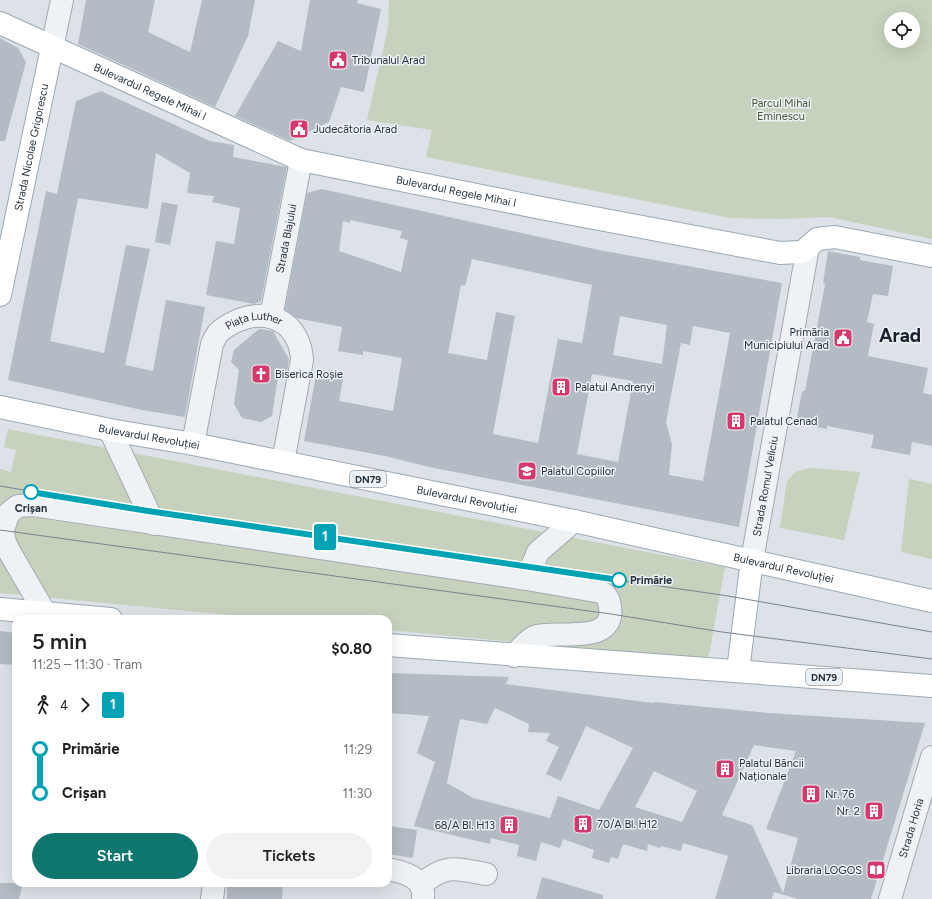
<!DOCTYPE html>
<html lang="en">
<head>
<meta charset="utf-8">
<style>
  body { margin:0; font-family:Figtree,sans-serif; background:#f2f2f2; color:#202124; height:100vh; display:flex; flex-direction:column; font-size:15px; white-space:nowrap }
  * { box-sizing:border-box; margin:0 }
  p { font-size:13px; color:#757577 }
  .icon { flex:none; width:22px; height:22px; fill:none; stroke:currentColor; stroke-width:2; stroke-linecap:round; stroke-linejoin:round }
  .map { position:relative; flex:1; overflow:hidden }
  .panel { position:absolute; left:12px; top:615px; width:380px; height:272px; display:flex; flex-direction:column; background:#fff; border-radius:12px; box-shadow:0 4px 16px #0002 }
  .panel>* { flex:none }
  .badge { padding:0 8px; border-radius:3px; font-size:14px; line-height:26px }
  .fabs { position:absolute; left:884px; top:12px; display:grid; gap:8px }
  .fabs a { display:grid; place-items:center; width:36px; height:36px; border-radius:50%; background:#fff; box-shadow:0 4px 16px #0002; font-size:20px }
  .map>.badge { position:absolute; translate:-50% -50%; box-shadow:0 0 0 2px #fff }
  .legs { display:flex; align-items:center; gap:6px; height:44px; padding:0 20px; font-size:13px }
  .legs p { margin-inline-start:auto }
  .head { display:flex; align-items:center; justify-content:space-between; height:68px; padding:0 20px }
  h1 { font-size:22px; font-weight:600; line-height:30px }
  .button { display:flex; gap:8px; margin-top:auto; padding:8px 20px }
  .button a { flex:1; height:46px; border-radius:24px; background:#0f766e; color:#fff; font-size:16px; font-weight:600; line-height:46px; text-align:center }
  .button a+a { background:#f2f2f2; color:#202124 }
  ul { padding:0 20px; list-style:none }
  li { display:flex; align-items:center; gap:14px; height:44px; font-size:15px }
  li i { display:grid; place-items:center; width:6px; height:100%; margin:0 5px; background:currentColor }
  li i::after { content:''; width:10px; height:10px; margin:-5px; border:3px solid; border-radius:50%; background:#fff }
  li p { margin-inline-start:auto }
  li:first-child i { background:linear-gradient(#0000 50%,currentColor 0) }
  li:last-child i { background:linear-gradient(currentColor 50%,#0000 0) }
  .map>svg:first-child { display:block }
</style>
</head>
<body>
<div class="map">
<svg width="932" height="899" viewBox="0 0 932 899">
  <rect width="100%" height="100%" fill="#dce2e7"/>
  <!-- green -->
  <path fill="#c6d2bd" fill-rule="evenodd" d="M389,0h543v239l-103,-22 -47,2 -52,-1 -304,-61 6,-27 -65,-10 21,-92zM891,19h22v22h-22z
    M8,429l717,138 -17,93 -320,-30v-11h-116l-272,-26v-124l11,3 5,-22 -12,-3z
    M810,468l50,4 -16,68 -64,-12 7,-47 8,-9z
    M909,479l23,5v75l-31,-7z"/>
  <!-- building -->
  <path fill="#b3bcc4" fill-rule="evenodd" d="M86,0h69l-7,32 42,20 12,-52h53l-7,36 -33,71 -137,-63z
    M310,0h48l-1,3 24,6 -17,83 -23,-5 -12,35 -39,19 -55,-25 43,-75 23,10z
    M0,38l18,10 8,14 -21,79h-5z
    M101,91l109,50 24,4 -1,12 54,10 -26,134 -7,3 -48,-9 10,-54 18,3 6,-36 -28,-6 2,-6 -27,-3 3,-20 -34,-20 -8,56 -70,-11 -28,143 54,12 22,-108 24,4 -25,116 28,6 13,-71 39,7 -20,110 -43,-7 -134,-30 38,-189 11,3 19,-93z
    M322,189l277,61 183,33 -43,244 -310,-60 -44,-11 -81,-15 13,-72 27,5 -5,27 54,10 9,-53 -39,-7v4l-25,-4 4,-24 -46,-9 -11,-9 22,-116zM350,220l52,11 -2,7 8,2 -7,32 -62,-21 4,-30 7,2zM472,259l120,26 -10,58 -24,-4 -20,104 -45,-9 22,-118 -19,-4 -9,48 -39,-7 13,-68 4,1zM620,316l47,9 -5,39 -49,-9zM693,326l37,7 -27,148 -34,-6 3,-31 -6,-22 15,-79 9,2zM592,374l41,7 -15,81 -41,-8z
    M162,202l16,3 -8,40 -15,-3z
    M828,251l32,6v3l33,6 -5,30 -15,-2 -6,28 7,2 -6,32 60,12 -5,25 9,2v51l-20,-4 -2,13 -39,-7 3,-13 -47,-9v3l-31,-6 6,-32h3l20,-107 -2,-1z
    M259,329l14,2 16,28 -2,13 -9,5 -6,39 -11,6 -19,-4 -8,-14 5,-34 -8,-8 3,-12z
    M0,631l16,2v32l-16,-1z
    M388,673l121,4 -3,7 147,19 1,-1 114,11 157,10 -54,176h-73l-24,-7 -2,7h-57l13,-43 -45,-13 -2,8 -20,-5 -1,2 -12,-4 -1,7 -24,-7 -5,15 -7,-2 -2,6 -17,-5 2,-8 -31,-11 -3,9 -19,-6 -5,19 -19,-5 2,-11 -28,-7 -1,6 -76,-18 21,-64 -18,-9 12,-37 -41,-3zM495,708l34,16 -1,8 22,1 -4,8 13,6 -13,27 15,7 25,-55 47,22 -34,62 -41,-14 -8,22 -77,-20 -26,-15 13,-64 27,5zM754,745l42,6 -30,78 32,9 -15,55 -31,-68 -30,-10zM654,771l43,20 -15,31 -47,-15z
    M388,826l29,4 -4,28 -25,-4z
    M542,877l61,18v4h-67z
    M0,883h23l-4,16h-19z
    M227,883h56l-1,16h-55z"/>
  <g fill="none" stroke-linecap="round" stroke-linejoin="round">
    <defs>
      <g id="minor">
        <path d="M52,48l10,-48"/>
        <path id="s1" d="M271,317l30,-157"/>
        <path d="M110,430l44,94"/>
        <path id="s2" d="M193,444l19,-100c2,-4 4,-8 6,-11 6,-6 14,-10 21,-13 33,-13 61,5 63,40l-19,102"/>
        <path id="s3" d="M752,560l56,-313"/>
        <path d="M527,579l11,-27 36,-31"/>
        <path d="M45,613l-36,-62 -5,-11 -1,-11 6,-16 9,-7 15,-1 494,74 74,13c7,4 8,8 9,15 6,40 -56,22 -76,30 -8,4 -14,12 -20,19"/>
        <path d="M388,869c16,3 38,9 35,29"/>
        <path d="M422,884c24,-21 35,-15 64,-10"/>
        <path d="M212,899l2,-16"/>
        <path id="s4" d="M890,899l42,-142"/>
      </g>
      <g id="major">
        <path id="s5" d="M0,23l301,137 240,48 239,45 19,-1 5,-1 13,-12 18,-2 97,19"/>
        <path id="s6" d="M0,295l52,-247"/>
        <path id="s7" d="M0,407l110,23 83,14 90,18 291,59 358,80"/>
        <path d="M0,609l111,10"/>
        <path d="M388,645c181,15 363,26 544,41"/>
        <path d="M738,670l14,-110"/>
      </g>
    </defs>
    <!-- minor casing -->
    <use href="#minor" stroke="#a1aab1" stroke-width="24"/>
    <!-- major casing -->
    <use href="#major" stroke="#9ba9b4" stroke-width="24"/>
    <!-- minor -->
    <use href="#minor" stroke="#eff2f5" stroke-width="22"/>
    <!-- major -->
    <use href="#major" stroke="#fff" stroke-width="22"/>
    <!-- tram -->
    <path stroke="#758592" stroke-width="1" d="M0,486l148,25 580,85 204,36
      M0,530l611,84 111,18 210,27"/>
  </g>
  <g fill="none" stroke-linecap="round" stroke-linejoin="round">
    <defs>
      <path id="line-1" d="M31,492l117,19 471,69"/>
    </defs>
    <!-- line-1 casing -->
    <use href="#line-1" stroke="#fff" stroke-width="9"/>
    <!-- line-1 -->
    <use href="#line-1" stroke="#00a3b4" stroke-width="6"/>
  </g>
  <!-- icons -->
  <defs>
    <symbol id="civic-square" viewBox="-11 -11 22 22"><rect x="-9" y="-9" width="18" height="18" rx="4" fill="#d5396b" stroke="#ebf1f5"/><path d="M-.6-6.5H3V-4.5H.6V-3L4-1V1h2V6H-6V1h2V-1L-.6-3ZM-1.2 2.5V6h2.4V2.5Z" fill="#fff"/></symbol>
    <symbol id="church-square" viewBox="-11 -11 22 22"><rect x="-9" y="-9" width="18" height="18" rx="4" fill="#d5396b" stroke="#ebf1f5"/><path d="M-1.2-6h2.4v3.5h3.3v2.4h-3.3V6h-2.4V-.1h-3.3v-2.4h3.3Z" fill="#fff"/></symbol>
    <symbol id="building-square" viewBox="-11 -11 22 22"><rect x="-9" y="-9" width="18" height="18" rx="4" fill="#d5396b" stroke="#ebf1f5"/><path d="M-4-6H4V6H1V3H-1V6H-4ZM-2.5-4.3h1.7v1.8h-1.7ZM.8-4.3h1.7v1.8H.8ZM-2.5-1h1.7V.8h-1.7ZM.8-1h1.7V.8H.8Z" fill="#fff"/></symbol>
    <symbol id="school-square" viewBox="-11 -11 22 22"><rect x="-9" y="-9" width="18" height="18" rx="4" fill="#d5396b" stroke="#ebf1f5"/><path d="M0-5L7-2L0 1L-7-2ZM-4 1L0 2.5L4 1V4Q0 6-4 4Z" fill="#fff"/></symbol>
    <symbol id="library-square" viewBox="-11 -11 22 22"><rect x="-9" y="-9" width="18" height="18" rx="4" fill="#d5396b" stroke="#ebf1f5"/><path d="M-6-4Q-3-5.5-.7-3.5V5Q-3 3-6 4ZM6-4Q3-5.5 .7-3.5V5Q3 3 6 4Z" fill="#fff"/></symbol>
  </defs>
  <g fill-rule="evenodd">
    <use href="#civic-square" x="327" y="49" width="22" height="22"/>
    <use href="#civic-square" x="288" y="118" width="22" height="22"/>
    <use href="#civic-square" x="832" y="327" width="22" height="22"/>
    <use href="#church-square" x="250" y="363" width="22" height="22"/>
    <use href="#building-square" x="550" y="376" width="22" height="22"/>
    <use href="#building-square" x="725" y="410" width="22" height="22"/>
    <use href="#school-square" x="516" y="460" width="22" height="22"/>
    <use href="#building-square" x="714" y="758" width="22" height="22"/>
    <use href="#building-square" x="800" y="783" width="22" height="22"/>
    <use href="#building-square" x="863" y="800" width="22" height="22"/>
    <use href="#building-square" x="572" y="813" width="22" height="22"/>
    <use href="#building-square" x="498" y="814" width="22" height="22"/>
    <use href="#library-square" x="865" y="859" width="22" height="22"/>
  </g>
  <!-- markers -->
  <g fill="#fff" stroke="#00a3b4" stroke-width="2">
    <circle cx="31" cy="492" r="7"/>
    <circle cx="619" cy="580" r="7"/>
  </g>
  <g text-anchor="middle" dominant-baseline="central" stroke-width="3" stroke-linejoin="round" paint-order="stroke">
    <!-- shield labels -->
    <g fill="#ebf1f5" stroke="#606c75" stroke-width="1">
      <rect x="350" y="471" width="36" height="16" rx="3"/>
      <rect x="806" y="669" width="36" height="16" rx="3"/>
    </g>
    <g font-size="10" font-weight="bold" fill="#25333e">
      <text x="368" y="479">DN79</text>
      <text x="824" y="677">DN79</text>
    </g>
    <!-- poi labels -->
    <g font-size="11" fill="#25333e" stroke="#ebf1f5" text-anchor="start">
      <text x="352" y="60">Tribunalul Arad</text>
      <text x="313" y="129">Judecătoria Arad</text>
      <text x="829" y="332" text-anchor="end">Primăria<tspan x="829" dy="13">Municipiului Arad</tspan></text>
      <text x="275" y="374">Biserica Roșie</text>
      <text x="575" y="387">Palatul Andrenyi</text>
      <text x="750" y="421">Palatul Cenad</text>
      <text x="541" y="471">Palatul Copiilor</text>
      <text x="739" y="763">Palatul Băncii<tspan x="739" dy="13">Naționale</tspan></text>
      <text x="825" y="794">Nr. 76</text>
      <text x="860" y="811" text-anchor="end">Nr. 2</text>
      <text x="597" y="824">70/A Bl. H12</text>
      <text x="495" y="825" text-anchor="end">68/A Bl. H13</text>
      <text x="862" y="870" text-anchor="end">Libraria LOGOS</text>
    </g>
    <!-- street labels -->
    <g font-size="11" fill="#25333e" stroke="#ebf1f5">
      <text stroke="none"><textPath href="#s5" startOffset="165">Bulevardul Regele Mihai I</textPath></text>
      <text stroke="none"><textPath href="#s6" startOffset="151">Strada Nicolae Grigorescu</textPath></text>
      <text stroke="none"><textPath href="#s5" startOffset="489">Bulevardul Regele Mihai I</textPath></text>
      <text stroke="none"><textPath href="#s1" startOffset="80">Strada Blajului</textPath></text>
      <text stroke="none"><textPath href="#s2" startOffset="154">Piața Luther</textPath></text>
      <text stroke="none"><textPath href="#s7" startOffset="152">Bulevardul Revoluției</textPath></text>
      <text stroke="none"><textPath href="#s3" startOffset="75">Strada Romul Veliciu</textPath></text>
      <text stroke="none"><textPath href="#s7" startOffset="476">Bulevardul Revoluției</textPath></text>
      <text stroke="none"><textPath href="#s7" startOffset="800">Bulevardul Revoluției</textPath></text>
      <text stroke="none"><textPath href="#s4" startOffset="74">Strada Horia</textPath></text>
    </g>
    <!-- park labels -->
    <g font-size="11" fill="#405b32" stroke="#ebf1f5">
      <text x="781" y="103">Parcul Mihai<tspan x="781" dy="13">Eminescu</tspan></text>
    </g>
    <!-- stop labels -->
    <g font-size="11" font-weight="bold" fill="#25333e" stroke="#ebf1f5">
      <text x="31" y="508">Crișan</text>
      <text x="630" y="580" text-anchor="start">Primărie</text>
    </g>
    <!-- town labels -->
    <g font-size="19" font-weight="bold" fill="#18232f" stroke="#ebf1f5">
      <text x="900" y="335">Arad</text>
    </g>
  </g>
</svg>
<div class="fabs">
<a><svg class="icon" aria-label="locate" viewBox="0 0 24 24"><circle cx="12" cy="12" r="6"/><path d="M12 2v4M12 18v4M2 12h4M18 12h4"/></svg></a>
</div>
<b class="badge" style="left:325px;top:537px;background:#00a3b4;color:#fff">1</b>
<section class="panel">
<div class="head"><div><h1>5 min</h1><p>11:25 – 11:30 · Tram</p></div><b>$0.80</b></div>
<div class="legs"><svg class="icon" aria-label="walk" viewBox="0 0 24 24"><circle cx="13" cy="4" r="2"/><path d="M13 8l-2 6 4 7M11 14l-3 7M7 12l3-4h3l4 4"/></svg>4<svg class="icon" aria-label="forward" viewBox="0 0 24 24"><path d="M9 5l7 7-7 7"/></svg><b class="badge" style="background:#00a3b4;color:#fff">1</b></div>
<ul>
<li><i style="color:#00a3b4"></i><b>Primărie</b><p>11:29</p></li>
<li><i style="color:#00a3b4"></i><b>Crișan</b><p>11:30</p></li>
</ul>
<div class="button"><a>Start</a><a>Tickets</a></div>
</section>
</div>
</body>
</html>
